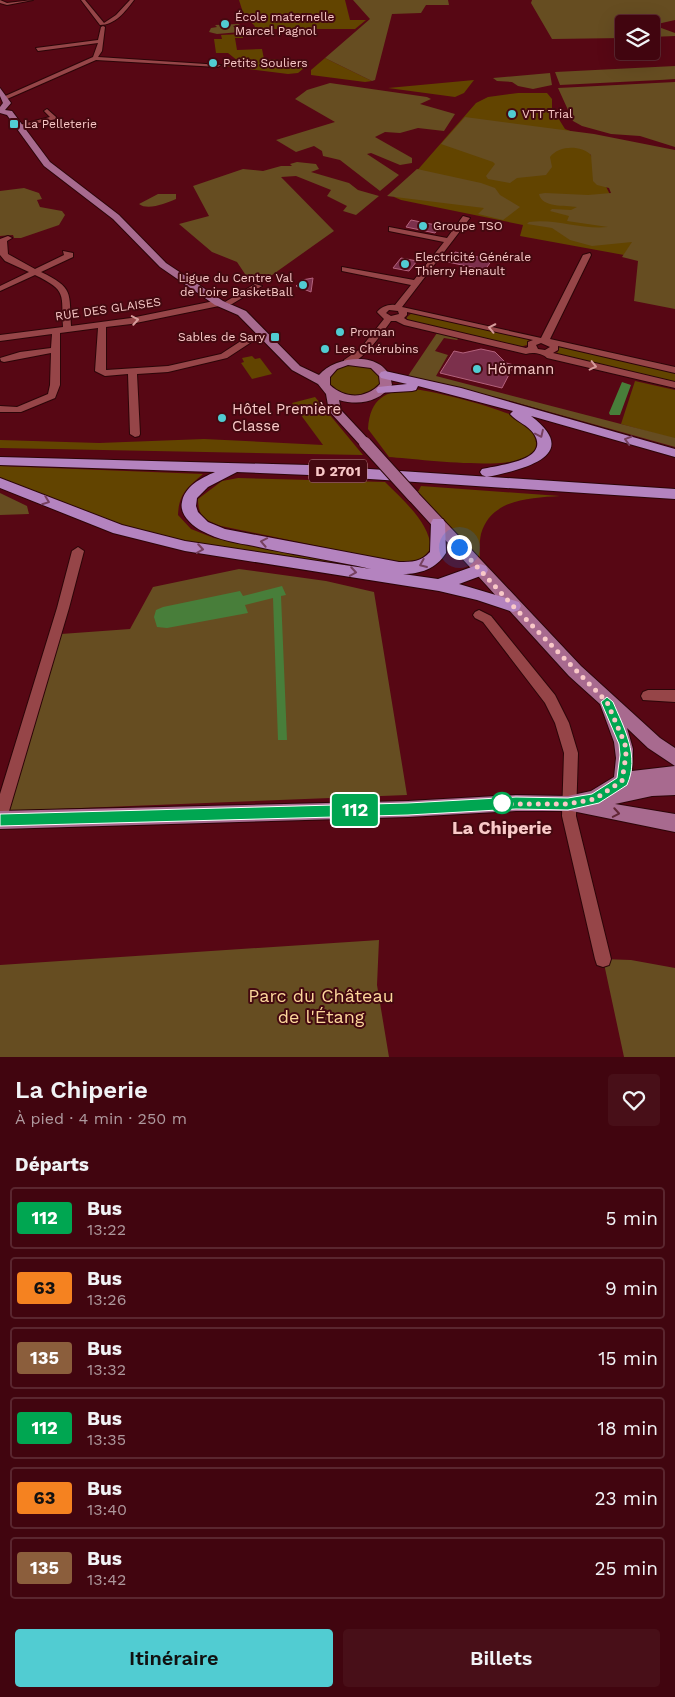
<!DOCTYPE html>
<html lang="fr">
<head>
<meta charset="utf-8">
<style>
  body { margin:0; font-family:"Work Sans",sans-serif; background:#480f18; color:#f1f3f6; height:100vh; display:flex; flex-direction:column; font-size:19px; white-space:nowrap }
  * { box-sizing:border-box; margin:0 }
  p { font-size:16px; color:#ae999e }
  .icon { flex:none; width:28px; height:28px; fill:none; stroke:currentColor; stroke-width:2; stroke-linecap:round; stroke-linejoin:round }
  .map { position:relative; height:1057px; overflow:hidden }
  .drawer { display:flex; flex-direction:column; background:#41050f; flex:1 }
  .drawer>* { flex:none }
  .badge { padding:0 10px; border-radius:4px; font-size:18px; line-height:32px }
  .buttons { position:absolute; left:615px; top:15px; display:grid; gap:10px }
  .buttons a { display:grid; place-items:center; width:45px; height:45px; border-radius:5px; background:#41050f; box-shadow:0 5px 20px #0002,0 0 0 1px #5a262f; font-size:25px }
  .you { position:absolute; width:25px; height:25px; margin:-12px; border:4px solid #fff; border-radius:50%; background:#1a73e8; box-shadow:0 0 0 8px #1a73e833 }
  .map>.badge { position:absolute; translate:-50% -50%; box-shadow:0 0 0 2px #fff }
  h2 { padding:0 15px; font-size:19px; line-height:45px }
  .round { display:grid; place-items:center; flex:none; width:52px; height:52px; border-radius:5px; background:#480f18 }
  .headline { display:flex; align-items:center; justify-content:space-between; height:85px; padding:0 15px }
  h1 { font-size:24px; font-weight:600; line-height:38px }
  .button { display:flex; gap:10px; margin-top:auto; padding:10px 15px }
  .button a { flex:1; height:58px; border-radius:5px; background:#51ccd2; color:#111; font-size:20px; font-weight:600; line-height:58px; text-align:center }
  .button a+a { background:#480f18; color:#f1f3f6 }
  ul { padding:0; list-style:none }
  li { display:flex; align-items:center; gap:15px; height:62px; margin:0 10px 8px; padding:0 5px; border:2px solid #5a262f; border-radius:5px }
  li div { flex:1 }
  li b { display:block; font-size:19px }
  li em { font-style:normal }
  li .badge { min-width:55px; font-weight:700; text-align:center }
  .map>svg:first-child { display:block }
</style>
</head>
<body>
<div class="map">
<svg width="675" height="1057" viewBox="0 0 675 1057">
  <rect width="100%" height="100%" fill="#570714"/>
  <!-- green -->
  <path fill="#624400" d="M239,0h106l5,20h16l-11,9h-99l-2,-4 -10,-9z
    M242,34l1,4h-8l2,12 25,-1 2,10 38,2v2l7,1 -11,9 -10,1 -63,-8 13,-5 -10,-8h-12l-2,-14h8l-1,-4z
    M325,58l47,23 -7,1 -54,-7v-5z
    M474,80l-10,13 -9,4 -67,-9z
    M518,93h29l5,6v9l13,21 16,6 52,107 -9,13 -104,-19 3,-11 -122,-25 -7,-3 82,-94 12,-6z
    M412,313l111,24 6,3 -2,5 -7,2 -113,-25v-5z
    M558,344l117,28v12l-123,-29 6,-3z
    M252,356l3,3 5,-1 12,16 -20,5 -11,-16 3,-1 -2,-4z
    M354,365l16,3 10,7 1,10c-12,15 -42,15 -52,-2 0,-14 13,-17 25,-18z
    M635,381l40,9v49l-54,-15z
    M414,389c28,4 74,16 100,27 10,4 23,16 22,28 0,5 -2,9 -7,12 -22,15 -110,3 -140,1l-21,-28c2,-31 17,-38 46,-40z
    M315,397l48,58 -363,-7v-8l99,3 105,-4 119,6 -31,-42z
    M0,466l203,8c-15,13 -24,19 -25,41l13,14 23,9 209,41 -230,-34 -48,-12 -145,-54z
    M238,478l147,4c18,18 44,40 46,66 -13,18 -19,15 -40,13l-170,-35c-16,-6 -23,-9 -23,-27l24,-18z
    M421,486l139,10c-31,2 -69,3 -79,38 -2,8 -1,19 -1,27l-62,-69z"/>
  <!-- forest -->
  <path fill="#664d21" d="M353,0h95l1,5h-23l-5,8 -29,1 -17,66 -3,1 -47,-23 45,-39z
    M532,0h143v20l-22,5 22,8v3l-24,1v-13h-27v14l-72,1 -21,-36z
    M238,24l2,1 -7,1 7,6 -23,2 -8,-2 2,-4 6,-1 -2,-2z
    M675,66v13l-15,1 -100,5 -5,-13z
    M550,73l2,12 -19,4 -15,-3 -6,-4 -15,-1 -4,-3z
    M675,82v65l-35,-11 -29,-2 -29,-8 -9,-5 -15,-33z
    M330,83l97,14 4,2 -11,5 35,10 -11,17 -26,-3 -18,5 -15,-1 -10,5 37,21v5l-12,2 -29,-12 -4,1 32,21 -19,16 -40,-31 -17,-4 -1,-5 -8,-5 -18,6 -20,-12 59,-18 -40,-23 12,-9z
    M465,117l129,17 81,16v159l-41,-8 4,-40 -16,-4 10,-15 -40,4 -22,-6 -18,-12 -25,-4 2,-2c27,-4 52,8 79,5l-41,-6 2,-5 -19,-5 2,-2 19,1 6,-3c-12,-2 -35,1 -38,-13l6,-1 43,2 23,-2 -2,-5 -12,-3 -4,-4 -2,-26c-10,-10 -32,-10 -41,2l2,10 -6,8 -29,3 -7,5 -22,-4 -2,-3 9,-12 -2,-2 -52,-18z
    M297,162l19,2 3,5 -8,3 38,11 9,7 21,6 -23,19 -13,-4 4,-5 -20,-10 4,-6 -35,-14 -15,1 53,54 -69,49 -14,3 -14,-21 -25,-10 -33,-28 30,-8 -16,-30 50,-17 20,2 18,-5h11l-2,-2z
    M417,169l64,14 14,5 5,7 20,12 -17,13 -25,-6 6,-6 -97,-12z
    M24,188l15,5 3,6 -5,1 3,7 22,4 3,4 -6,10 -38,13h-7l-1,-3 -13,1v-45z
    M158,194h18v5c-10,4 -28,12 -37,5z
    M437,333l22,5 -2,2 -13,-2 -9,13 13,4 -12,21 239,62v9l-175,-49 -92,-22z
    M0,493l27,13 2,8 -29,1z
    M239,569l87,12 48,11 33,203 -401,16 55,-177 69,-5 23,-42z
    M379,940l-2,45 12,72h-389v-92z
    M603,959l28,1 44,8v89h-51z"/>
  <!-- water -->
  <path fill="#487e3a" d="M622,382l9,3 -11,30h-10l-1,-2z
    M282,586l4,9 -5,1 6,144h-9l-5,-142 -28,7 3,8 -81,15 -10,-1 -3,-10 2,-7 7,-3 77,-16 3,5z"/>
  <!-- building -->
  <path fill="#7c304c" stroke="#b3627d" d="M411,220l30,6 -6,7 -29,-6z
    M455,252l37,8 -7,10 -37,-8z
    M401,258l16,3 -8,10 -16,-3z
    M313,278l-2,14 -15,-6 6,-6z
    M481,349l14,3 11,11 8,2 -12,23 -62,-15 14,-22 9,2z"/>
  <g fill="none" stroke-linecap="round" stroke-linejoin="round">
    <defs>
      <path id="minor" d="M0,0l7,3 26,-3 -26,5 -7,-2z
        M81,0h4l19,23 12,-8 14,-15h4c-9,12 -19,25 -34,25z
        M103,26l2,1 -3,24 -4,6 123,8 -3,2 -122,-7 -89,39h-4v-2l90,-40 5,-14 -60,8 -2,-3 62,-8 3,-13z
        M47,109l9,8v2l-38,9 -3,-2 35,-9 -6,-6z
        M463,216l7,2 -68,89 139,31 42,-83 7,-2 1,2 -41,84 125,28v6l-117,-27v4l-5,3 122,29v6l-128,-30c-5,-5 -15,-6 -21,-4l-122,-29 -8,-4h-5c-9,12 -30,45 -47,43v-4l16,-11 24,-30 -7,-7c4,-5 11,-8 18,-7l16,-20 -69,-14v-4l72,13 30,-38 -55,-11v-4l58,11zM389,310l9,1 1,3 -8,2 -5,-3zM407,312l126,28 -5,2v5l-2,1 -119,-28 -3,-2 3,-3zM541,343l9,4 -5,3 -7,-1 -2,-4z
        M8,236l4,2 -5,3 1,13 27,15 29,-14 -1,-4 10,2v4l-32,15c33,16 28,20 30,54l60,-8 88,-18 4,3 -4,3 -88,18 -25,3v43l62,-4 53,-12 26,-17 18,-5 4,3 -16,6 -26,17 -59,14 -31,2 3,60 -1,2 -4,1 -5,-3 -2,-60 -23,2 -10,-5 3,-43 -38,5v52l-5,13 -34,14h-21v-6l17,1 31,-13 2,-9 1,-32 -47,9 -3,-1 -1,-3 20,-6 31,-4 1,-14 -52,7v-6l63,-8c-2,-33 5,-36 -28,-52l-35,16v-5l29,-14 -24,-11 -5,-6v-16z
        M255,284l7,2 -30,18h-3l-4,-2z
        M78,547l6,4 -15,57 -62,210 -2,5 -5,2v-31l57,-186 15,-57z
        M479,610l12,6 64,79 14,28 9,30 -2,63 35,143 -2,6 -6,2 -6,-2 -2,-6 -33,-143 2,-63 -9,-30 -10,-20 -62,-81 -8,-4 -2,-3 2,-3z
        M648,690h27v12l-32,-2 -2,-4 2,-4z"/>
      <path id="major" d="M0,88l11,15 -6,7 7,1 38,51 69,53 47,48 57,38 23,10 54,55 19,9c18,-21 69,-25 73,10 -13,17 -33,21 -53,15l2,10 28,30 2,3 -2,3h-8l-32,-35 -3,-17 -8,-10 -26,-14 -54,-55 -23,-10 -55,-38 -47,-48 -69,-53 -37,-51 -7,-2v-6l3,-4 -3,-7zM348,365l23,3 8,8 1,8c-14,15 -35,15 -50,1v-8l7,-8z
        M413,492l5,1 163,173 79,72 15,10v18l-27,-18 -21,-20 6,21 -1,22 43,-5v29l-23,1 -37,8 60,10v18l-103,-21h-56l-108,6 -408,12v-18l408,-10 108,-6 52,1 23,-5 23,-14 2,-19 -2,-16 -14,-38 -31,-28 -161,-177 -2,-3z"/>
      <path id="highway" d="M385,371l76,17 214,61v8l-144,-41c54,41 -12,54 -44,61l-5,-2 -2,-3 2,-3c15,-4 69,-8 52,-35 -6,-9 -17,-12 -24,-20l3,-3 -95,-25 -2,4 -4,1 -34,2 -2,-3 2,-3 29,-3 -26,-6 -2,-3 2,-3z
        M0,457l309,8 366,24v10l-366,-24 -72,-3 -29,15 -11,11 -1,8 2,6 10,10 17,7 174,33c13,0 22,0 31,-10l1,-29 2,-4h10l2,4 1,30c-10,16 -26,21 -43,21l35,5 42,-15 6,2 2,4 -2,4 -27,10 60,18 2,4 -2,4 -6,2 -36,-12 -38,-9 -254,-40 -72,-18 -113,-45v-10l122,47 63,16 186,28c-39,-9 -78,-14 -117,-23 -17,-3 -36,-6 -52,-15 -10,-5 -23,-17 -20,-29 3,-16 19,-24 33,-30l-215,-7z"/>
    </defs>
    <!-- minor casing -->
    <use href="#minor" stroke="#2c0508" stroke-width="2"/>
    <!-- major casing -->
    <use href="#major" stroke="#2c0508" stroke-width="2"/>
    <!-- highway casing -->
    <use href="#highway" stroke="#2c0508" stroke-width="2"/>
    <!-- minor -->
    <use href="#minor" fill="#964548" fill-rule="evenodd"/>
    <!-- major -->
    <use href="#major" fill="#a86a8f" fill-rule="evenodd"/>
    <!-- highway -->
    <use href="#highway" fill="#b483bf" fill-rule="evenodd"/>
    <defs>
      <path id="major-bridge" d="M365,443l48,53"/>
    </defs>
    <!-- major-bridge casing -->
    <use href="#major-bridge" stroke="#2c0508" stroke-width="14" stroke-linecap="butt"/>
    <!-- major-bridge -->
    <use href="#major-bridge" stroke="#a86a8f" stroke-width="12"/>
  </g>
  <!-- one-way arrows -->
  <defs><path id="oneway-chevron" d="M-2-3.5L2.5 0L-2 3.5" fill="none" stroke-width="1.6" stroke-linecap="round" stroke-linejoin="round" transform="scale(1.25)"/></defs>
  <g stroke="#d69b9b">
    <use href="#oneway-chevron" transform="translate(135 320) rotate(-10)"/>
    <use href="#oneway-chevron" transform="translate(492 328) rotate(-168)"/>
    <use href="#oneway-chevron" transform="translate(593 366) rotate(13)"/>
  </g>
  <g stroke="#76405f">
    <use href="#oneway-chevron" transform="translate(540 434) rotate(65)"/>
    <use href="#oneway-chevron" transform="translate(628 440) rotate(-164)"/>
    <use href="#oneway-chevron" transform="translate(46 501) rotate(21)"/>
    <use href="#oneway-chevron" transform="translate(264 542) rotate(-169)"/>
    <use href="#oneway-chevron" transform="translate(200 549) rotate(9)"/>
    <use href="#oneway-chevron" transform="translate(423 564) rotate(157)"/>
    <use href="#oneway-chevron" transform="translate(353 572) rotate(9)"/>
  </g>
  <use stroke="#622636" href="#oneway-chevron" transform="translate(616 813) rotate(10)"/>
  <!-- line -->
  <path fill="#00a651" stroke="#fff" d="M607,697l6,5c11,26 27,54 14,83l-28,18 -31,7 -52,-1 -108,6 -408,11v-12l408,-11 108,-6 52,1 24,-4 25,-16 3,-23 -1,-11 -18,-42z"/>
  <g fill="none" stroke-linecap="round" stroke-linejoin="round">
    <!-- walk -->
    <path stroke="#f9c9c8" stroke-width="5" stroke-dasharray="0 9" d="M459,547l54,59 94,96 18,42 1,11 -4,26 -27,18 -27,5h-70l4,-1"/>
  </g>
  <!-- markers -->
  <g fill="#51ccd2" stroke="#440910" stroke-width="2">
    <circle cx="225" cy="24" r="5"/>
    <circle cx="213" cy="63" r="5"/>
    <circle cx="512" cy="114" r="5"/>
    <rect x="9" y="119" width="10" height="10" rx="2.5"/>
    <circle cx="423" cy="226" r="5"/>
    <circle cx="405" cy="264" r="5"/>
    <circle cx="303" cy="285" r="5"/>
    <circle cx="340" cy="332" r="5"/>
    <rect x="270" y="332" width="10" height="10" rx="2.5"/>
    <circle cx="325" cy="349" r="5"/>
    <circle cx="477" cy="369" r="5"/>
    <circle cx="222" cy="418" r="5"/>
  </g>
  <circle fill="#fff" stroke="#00a651" stroke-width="2.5" cx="502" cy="803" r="10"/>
  <g text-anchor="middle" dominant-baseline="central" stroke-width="4" stroke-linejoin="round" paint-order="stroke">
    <!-- far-poi labels -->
    <g font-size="12" fill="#f9c9c8" stroke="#440910" text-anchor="start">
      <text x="235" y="17">École maternelle<tspan x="235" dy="14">Marcel Pagnol</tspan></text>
      <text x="223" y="63">Petits Souliers</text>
      <text x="522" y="114">VTT Trial</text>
      <text x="24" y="124">La Pelleterie</text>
      <text x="433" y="226">Groupe TSO</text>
      <text x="415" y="257">Electricité Générale<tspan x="415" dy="14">Thierry Henault</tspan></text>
      <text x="293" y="278" text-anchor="end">Ligue du Centre Val<tspan x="293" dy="14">de Loire BasketBall</tspan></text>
      <text x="350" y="332">Proman</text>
      <text x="265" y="337" text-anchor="end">Sables de Sary</text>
      <text x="335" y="349">Les Chérubins</text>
    </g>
    <!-- far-street labels -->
    <g font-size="12" fill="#f9c9c8" stroke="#440910">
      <text transform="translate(108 309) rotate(-8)">RUE DES GLAISES</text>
    </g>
    <!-- shield labels -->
    <rect fill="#440910" stroke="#c38f91" stroke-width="1" x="309" y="459.5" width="58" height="23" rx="4"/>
    <g font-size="14" font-weight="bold" fill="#f9c9c8">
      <text x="338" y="471">D 2701</text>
    </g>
    <!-- poi labels -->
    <g font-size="15" fill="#f9c9c8" stroke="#440910" text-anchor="start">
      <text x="487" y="369">Hörmann</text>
      <text x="232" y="409">Hôtel Première<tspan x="232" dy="17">Classe</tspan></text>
    </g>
    <!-- near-stop labels -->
    <g font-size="18" font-weight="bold" fill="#f9c9c8" stroke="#440910">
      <text x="502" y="827">La Chiperie</text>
    </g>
    <!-- near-park labels -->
    <g font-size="18" fill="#fcd79b" stroke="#440910">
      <text x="321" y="995">Parc du Château<tspan x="321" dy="21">de l'Étang</tspan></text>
    </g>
  </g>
</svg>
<div class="buttons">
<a><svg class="icon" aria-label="layers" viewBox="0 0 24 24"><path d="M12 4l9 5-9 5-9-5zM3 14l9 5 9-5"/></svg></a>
</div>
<div class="you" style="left:459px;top:547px"></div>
<b class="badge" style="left:355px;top:810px;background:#00a651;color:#fff">112</b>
</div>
<section class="drawer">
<div class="headline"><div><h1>La Chiperie</h1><p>À pied · 4 min · 250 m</p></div><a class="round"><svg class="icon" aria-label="heart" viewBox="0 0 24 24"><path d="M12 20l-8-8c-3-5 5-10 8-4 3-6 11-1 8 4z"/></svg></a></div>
<h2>Départs</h2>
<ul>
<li><span class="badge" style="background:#00a651;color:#fff">112</span><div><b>Bus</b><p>13:22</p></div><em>5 min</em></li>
<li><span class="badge" style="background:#f58220;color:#111">63</span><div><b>Bus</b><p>13:26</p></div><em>9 min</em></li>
<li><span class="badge" style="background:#8b5e3c;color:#fff">135</span><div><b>Bus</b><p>13:32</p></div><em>15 min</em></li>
<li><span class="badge" style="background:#00a651;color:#fff">112</span><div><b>Bus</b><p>13:35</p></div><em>18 min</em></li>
<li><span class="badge" style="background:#f58220;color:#111">63</span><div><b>Bus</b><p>13:40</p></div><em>23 min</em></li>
<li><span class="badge" style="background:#8b5e3c;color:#fff">135</span><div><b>Bus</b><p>13:42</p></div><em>25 min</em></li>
</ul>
<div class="button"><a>Itinéraire</a><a>Billets</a></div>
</section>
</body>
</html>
